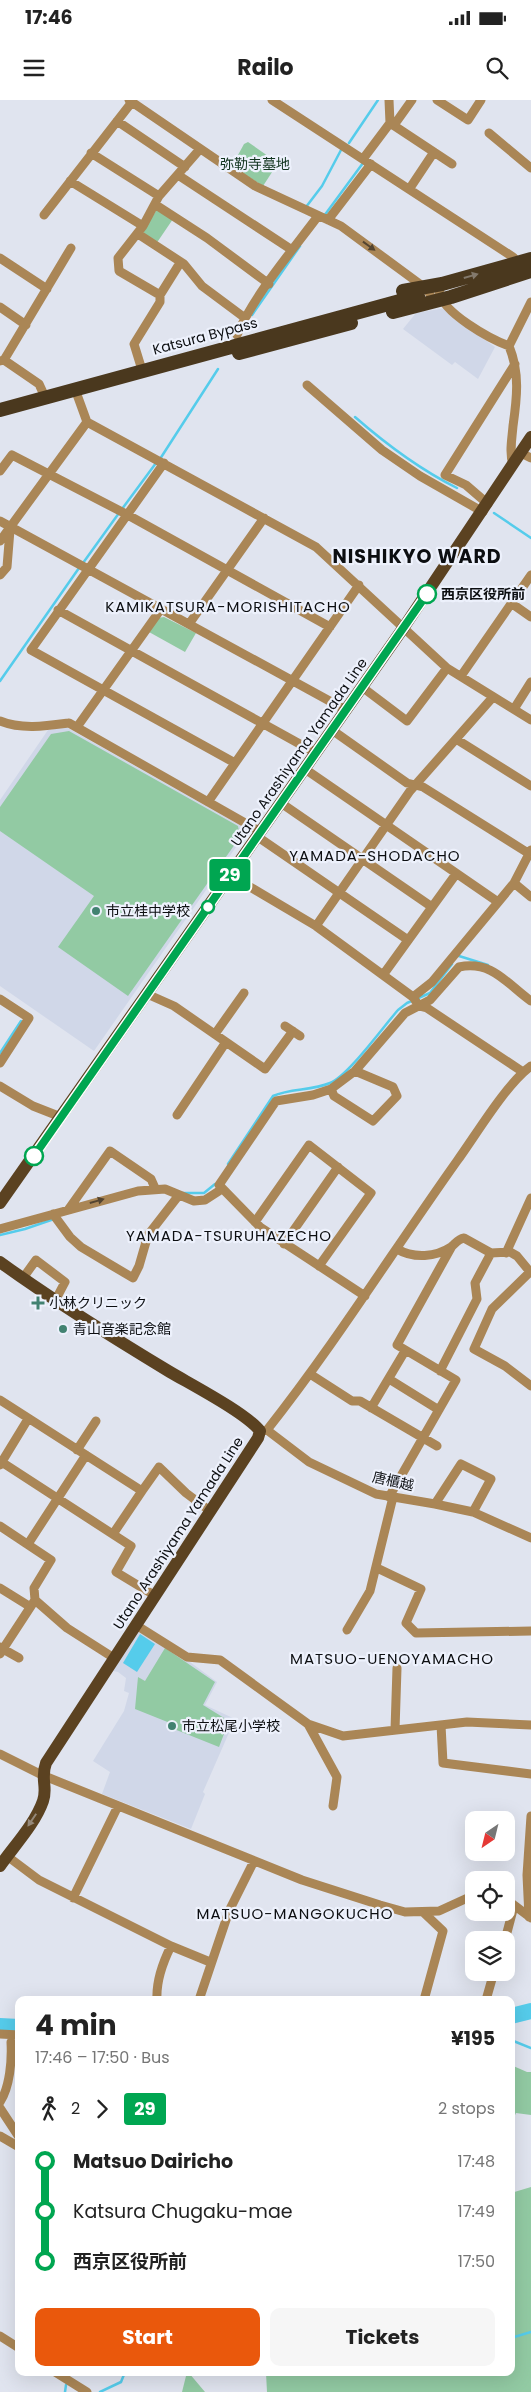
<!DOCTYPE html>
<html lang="en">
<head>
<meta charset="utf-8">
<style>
  body { margin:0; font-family:Poppins,"Noto Sans JP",sans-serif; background:#f6f6f6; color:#222; height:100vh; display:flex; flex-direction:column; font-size:19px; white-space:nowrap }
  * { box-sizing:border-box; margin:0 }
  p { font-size:16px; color:#767676 }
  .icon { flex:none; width:28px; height:28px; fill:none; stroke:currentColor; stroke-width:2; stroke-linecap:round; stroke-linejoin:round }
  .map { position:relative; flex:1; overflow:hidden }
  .details { position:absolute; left:15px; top:1896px; width:500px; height:380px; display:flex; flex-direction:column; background:#fff; border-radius:10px; box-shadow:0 5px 20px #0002 }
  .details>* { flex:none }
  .badge { padding:0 10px; border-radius:4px; font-size:18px; line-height:32px }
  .needle { width:32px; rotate:215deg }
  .buttons { position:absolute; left:465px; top:1711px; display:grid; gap:10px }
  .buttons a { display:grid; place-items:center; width:50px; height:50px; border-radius:10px; background:#fff; box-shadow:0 5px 20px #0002; font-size:25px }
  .map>.badge { position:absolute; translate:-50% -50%; box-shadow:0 0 0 2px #fff }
  .legs { display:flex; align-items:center; gap:8px; height:55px; padding:0 20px; font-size:16px }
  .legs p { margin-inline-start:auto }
  .overview { display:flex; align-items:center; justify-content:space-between; height:85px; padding:0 20px }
  h1 { font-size:28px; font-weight:700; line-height:38px }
  .cta { display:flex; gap:10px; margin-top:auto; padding:10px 20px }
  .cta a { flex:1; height:58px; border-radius:10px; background:#ea580c; color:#fff; font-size:20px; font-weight:700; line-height:58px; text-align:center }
  .cta a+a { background:#f6f6f6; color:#222 }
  ul { padding:0 20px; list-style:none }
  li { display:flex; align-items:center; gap:18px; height:50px; font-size:19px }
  li i { display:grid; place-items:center; width:8px; height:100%; margin:0 6px; background:currentColor }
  li i::after { content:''; width:12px; height:12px; margin:-6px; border:4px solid; border-radius:50%; background:#fff }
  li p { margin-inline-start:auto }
  li:first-child i { background:linear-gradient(#0000 50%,currentColor 0) }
  li:last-child i { background:linear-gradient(currentColor 50%,#0000 0) }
  .status { display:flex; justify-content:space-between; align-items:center; height:35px; padding:0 25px; background:#fff; direction:ltr }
  .status svg { height:14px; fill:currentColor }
  header { display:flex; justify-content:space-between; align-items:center; height:65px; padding:0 20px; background:#fff; font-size:22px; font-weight:700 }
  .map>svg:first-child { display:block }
</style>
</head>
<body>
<div class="status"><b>17:46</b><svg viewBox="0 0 49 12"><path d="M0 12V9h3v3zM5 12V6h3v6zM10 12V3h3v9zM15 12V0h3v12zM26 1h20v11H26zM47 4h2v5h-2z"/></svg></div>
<header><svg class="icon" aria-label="menu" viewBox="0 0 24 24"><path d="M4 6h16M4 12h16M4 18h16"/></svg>Railo<svg class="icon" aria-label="search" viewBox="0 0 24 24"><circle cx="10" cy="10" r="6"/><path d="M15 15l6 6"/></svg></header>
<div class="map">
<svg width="531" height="2292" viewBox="0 0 531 2292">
  <rect width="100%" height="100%" fill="#e0e4ef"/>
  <!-- built -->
  <path fill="#d0d7e8" d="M445,208l26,22 24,17 -17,32 -23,-17 -3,3 -49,-36 13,-16z
    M66,627l175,99 2,11 -149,214 -94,-65v-186l48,-70z
    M137,1531l49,28 31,23 -12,23 30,14 -32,73 2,2 -14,35 -89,-35 8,-22 -17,-11 31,-50 5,-18 -5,-2 2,-13 -8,-6 -5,-1z"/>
  <!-- green -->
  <path fill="#92caa3" d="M248,42l30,21 -15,23 -31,-20 12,-22z
    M160,110l13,9 -17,25 -12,-9 -1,-4 13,-20z
    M164,517l32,16 -11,19 -36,-20 9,-14z
    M69,631l169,95 2,11 -112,159 -70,-49 36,-51 -94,-65v-24l51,-73z
    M165,1548l50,34 -12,23 26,16 -10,26 -45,-18 1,-4 -40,-16 3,-32 7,4z
    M511,1965l16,7h4v43l-15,-2 -5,11z
    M531,2087v205h-264l-1,-19 245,-1v-179z
    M187,2272l2,1 16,19h-23z"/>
  <!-- water -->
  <path fill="#55cceb" d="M140,1534l15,10 -18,28 -14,-9z"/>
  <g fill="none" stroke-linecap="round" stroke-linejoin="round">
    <!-- stream -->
    <path stroke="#55cceb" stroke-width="2.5" d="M349,43l29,-43
      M306,107l16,-21 19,-36
      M324,116l39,-53
      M252,215l48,-69
      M355,317c32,28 64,52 102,71
      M160,359l58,-90
      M122,409l34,-46
      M494,413l37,25
      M83,463l36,-50
      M0,581l79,-113
      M459,856l29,9
      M0,953l21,-32
      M228,1064l45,-68c18,-8 38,-5 57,-13 18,-7 53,-56 68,-73l9,-7 23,-10 22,-29
      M182,1093h22l11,-9
      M0,1135l25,-6 29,-10
      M511,1940l20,8
      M511,2238l20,-6
      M65,2292l1,-7
      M100,2292l21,-10 4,-10"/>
    <!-- river -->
    <path stroke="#55cceb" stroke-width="16" d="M511,1916l20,-5
      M0,1926l19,1"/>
    <!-- minor -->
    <path stroke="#aa8656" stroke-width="9" d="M129,0l126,86 86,40 87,64 3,7 -1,6
      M272,0l241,157 6,7
      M437,0l31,20 13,-20
      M117,21l68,46
      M390,23l62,41
      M390,23l7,-2 15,-21
      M489,33l42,35
      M91,53l68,43
      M363,59l27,-36 -1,-23
      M178,75l114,75
      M70,81l73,45
      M410,88l24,-36
      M156,105l51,33 62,46
      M44,115l88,-113
      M328,120l43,-56
      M138,134l46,30 18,22 43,32
      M0,158l47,31
      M180,163l-20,32 -41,-24 -1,-13 25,-32 16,-30 41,-47
      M442,184l-3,8c4,21 51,47 70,54 11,27 8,52 4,80 -1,13 -4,26 0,39
      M0,207l26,18
      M237,235c17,-40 55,-84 81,-119
      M509,246l22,-44
      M4,260l67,-112
      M0,261l4,-1 35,24 6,13
      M142,270l-8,-26 26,-42v-7
      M307,285l75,65 38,26 63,36
      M75,289l12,33 229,125 131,121 84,52
      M521,353l10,5
      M164,363l-133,187 204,113
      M0,371l12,-16 114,59 204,113
      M488,404l-22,-19 -21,-10 70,-111
      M0,421l346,189
      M0,441l87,-119
      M0,475l7,-8 3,-37
      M511,503l20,14
      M58,510l258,143
      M189,524l75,-106
      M461,576l70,-101
      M362,587l45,34 40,-53
      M514,609l17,-27
      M0,621c21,9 47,5 69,2l192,109
      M77,627l84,-118
      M332,630l75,53 16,4 105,66
      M456,639l75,47
      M305,669l193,133
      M208,702l151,-217
      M281,703l151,104
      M258,737l150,103
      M230,775l86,51 97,71 6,9 8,2 96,64
      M514,783l17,14
      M316,826l94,-135 83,-94
      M383,875l73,-101
      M147,894l27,12 91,63 28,-38
      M413,897l19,-15 82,-99 17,-33
      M0,899l29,19 -29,45
      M285,926l15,10
      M215,934l29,-41
      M0,986l33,20 28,11
      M331,989l3,7 39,25 24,-25 -4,-9 -38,-16
      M177,1015l49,-73
      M68,1110l42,-59 41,28 4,9
      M53,1114l17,23 11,10 52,31 6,-12 9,-31 31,-40
      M255,1122l54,-77 62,48 -52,73
      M0,1129l138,-38 27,-2 29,12 11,-1 17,-11
      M284,1144l54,-77
      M397,1149c17,10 39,8 54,-2 5,-4 7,-8 13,-9l27,15 19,-1 7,4 14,17
      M506,1153l25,-55
      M530,1172l-38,37 -18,40 31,17 26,20
      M23,1178l13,-18 29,22 -10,19
      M365,1196l-105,-69 -41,-42 57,-84 37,-6 18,-6 24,-18 50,-58 25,-13 29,-33c33,-7 48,17 72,34
      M440,1271l37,-72 -2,-16 16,-30
      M310,1274l42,27h8l77,45
      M389,1279l50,31
      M0,1300l142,91 -29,43
      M371,1308l34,-57
      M267,1330c68,-86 126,-179 190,-269 19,-26 49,-77 74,-95
      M262,1331l5,-1 42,32 67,32 59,10 38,8 58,26
      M77,1350l19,-29
      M0,1361l131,85 -15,26 38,23
      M0,1365l28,-46
      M142,1391l17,-24 27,26 24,18
      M389,1397l67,-117 -59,-35 55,-99
      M435,1404l26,-40 30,15 -18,33
      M0,1426l51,34 -17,28 1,12 -32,49 -3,-2
      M28,1444l58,-89
      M377,1468l44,21 -15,34 10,10 115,-2
      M0,1488l29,18
      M35,1500l32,28 47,30
      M136,1525l51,32 33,3 88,64 35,12 124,-14 64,3
      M347,1530l23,-39 23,-94
      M0,1554l3,-5 16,9
      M308,1624l29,53 -4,29
      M441,1625l2,38 88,11
      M395,1630l2,-62
      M0,1654l42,21 260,105 78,25 25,7 34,-1 35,-16
      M7,1756l32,24 132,66c-8,16 -15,36 -14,54
      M73,1798l45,-92
      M506,1799l25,19
      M423,1812l20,19 -19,69
      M529,1817l-2,-42 4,-59
      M505,1840l9,-34
      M171,1846l39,16
      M199,1900l30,-89 25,-50
      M486,1900l8,-28
      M0,1934l19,1
      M0,2002c10,-15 12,-42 11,-60
      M0,2008l19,29
      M0,2036l19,11
      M0,2236l19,12
      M55,2272l32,20"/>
    <!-- primary -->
    <path stroke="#5b4221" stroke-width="12" d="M0,1103l404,-576 127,-190
      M0,1162c55,40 112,75 170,110 22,13 76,41 90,59l-2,7 -212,325c-6,16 2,24 -3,38 -8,23 -29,45 -43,65"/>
    <!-- trunk -->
    <path stroke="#4a381e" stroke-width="14" d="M403,191l39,-7 89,-25
      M393,212l58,-15 80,-26
      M239,253l112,-30
      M0,310l418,-114"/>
  </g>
  <!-- one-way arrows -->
  <defs><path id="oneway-solid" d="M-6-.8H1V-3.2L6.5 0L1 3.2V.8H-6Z" transform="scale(1.25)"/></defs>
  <g fill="#534430">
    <use href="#oneway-solid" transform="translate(369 146) rotate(36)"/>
    <use href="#oneway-solid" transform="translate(97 1101) rotate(-16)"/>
  </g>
  <use fill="#83796c" href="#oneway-solid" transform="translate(471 176) rotate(-16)"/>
  <use fill="#958879" href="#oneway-solid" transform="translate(32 1720) rotate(124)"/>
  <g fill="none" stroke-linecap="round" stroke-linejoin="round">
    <defs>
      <path id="line-1" d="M34,1056l393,-562"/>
    </defs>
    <!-- line-1 casing -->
    <use href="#line-1" stroke="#fff" stroke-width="11"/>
    <!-- line-1 -->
    <use href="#line-1" stroke="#00a651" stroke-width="8"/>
  </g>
  <!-- markers -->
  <g fill="#fff" stroke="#00a651" stroke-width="2.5">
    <circle cx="427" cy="494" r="9"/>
    <circle cx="208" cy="807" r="6"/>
    <circle cx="34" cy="1056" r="9"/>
  </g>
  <g fill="#428271" stroke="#edf1fc" stroke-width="2">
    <circle cx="96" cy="811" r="5"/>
    <path d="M35.5 1195.5h5v5h5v5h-5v5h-5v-5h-5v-5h5z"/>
    <circle cx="63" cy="1229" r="5"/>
    <circle cx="172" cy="1626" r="5"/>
  </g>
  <g text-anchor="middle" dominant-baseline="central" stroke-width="4.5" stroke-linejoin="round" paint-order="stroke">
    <!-- park labels -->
    <g font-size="14" fill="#11341e" stroke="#edf1fc">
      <text x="255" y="64">弥勒寺墓地</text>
    </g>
    <!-- street labels -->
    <g font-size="14" fill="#0c0e11" stroke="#edf1fc">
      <text transform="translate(205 236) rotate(-15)">Katsura Bypass</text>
      <text transform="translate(299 652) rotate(-55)">Utano Arashiyama Yamada Line</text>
      <text transform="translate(393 1381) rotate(13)">唐櫃越</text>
      <text transform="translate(178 1433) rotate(-57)">Utano Arashiyama Yamada Line</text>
    </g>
    <!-- stop labels -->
    <g font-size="14" font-weight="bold" fill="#0c0e11" stroke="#edf1fc" text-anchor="start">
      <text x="441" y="494">西京区役所前</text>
    </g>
    <!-- poi labels -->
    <g font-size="14" fill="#0c0e11" stroke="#edf1fc" text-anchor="start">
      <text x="106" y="811">市立桂中学校</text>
      <text x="49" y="1203">小林クリニック</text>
      <text x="73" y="1229">青山音楽記念館</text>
      <text x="182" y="1626">市立松尾小学校</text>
    </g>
    <!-- neighbourhood labels -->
    <g font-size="15" letter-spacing="1" fill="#0c0e11" stroke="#edf1fc">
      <text x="228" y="506">KAMIKATSURA-MORISHITACHO</text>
      <text x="375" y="755">YAMADA-SHODACHO</text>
      <text x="229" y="1135">YAMADA-TSURUHAZECHO</text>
      <text x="392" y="1558">MATSUO-UENOYAMACHO</text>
      <text x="295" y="1813">MATSUO-MANGOKUCHO</text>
    </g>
    <!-- district labels -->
    <g font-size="19" font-weight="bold" letter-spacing="1" fill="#0c0e11" stroke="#edf1fc">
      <text x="417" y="456">NISHIKYO WARD</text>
    </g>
  </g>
</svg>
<div class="buttons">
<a><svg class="needle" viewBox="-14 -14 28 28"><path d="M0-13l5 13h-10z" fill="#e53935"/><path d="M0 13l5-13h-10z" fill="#767676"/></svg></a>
<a><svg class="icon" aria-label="locate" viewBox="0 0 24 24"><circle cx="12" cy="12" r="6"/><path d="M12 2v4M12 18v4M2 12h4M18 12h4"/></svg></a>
<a><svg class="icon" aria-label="layers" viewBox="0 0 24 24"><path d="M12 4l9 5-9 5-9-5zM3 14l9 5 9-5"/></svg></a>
</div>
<b class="badge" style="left:230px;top:775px;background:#00a651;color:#fff">29</b>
<section class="details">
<div class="overview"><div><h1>4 min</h1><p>17:46 – 17:50 · Bus</p></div><b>¥195</b></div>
<div class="legs"><svg class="icon" aria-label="walk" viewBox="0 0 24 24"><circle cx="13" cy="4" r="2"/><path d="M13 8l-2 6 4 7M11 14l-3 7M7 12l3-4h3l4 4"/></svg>2<svg class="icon" aria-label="forward" viewBox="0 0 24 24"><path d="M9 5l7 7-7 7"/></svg><b class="badge" style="background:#00a651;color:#fff">29</b><p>2 stops</p></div>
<ul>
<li><i style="color:#00a651"></i><b>Matsuo Dairicho</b><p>17:48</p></li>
<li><i style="color:#00a651"></i><span>Katsura Chugaku-mae</span><p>17:49</p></li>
<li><i style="color:#00a651"></i><b>西京区役所前</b><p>17:50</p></li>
</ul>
<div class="cta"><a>Start</a><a>Tickets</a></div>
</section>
</div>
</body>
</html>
